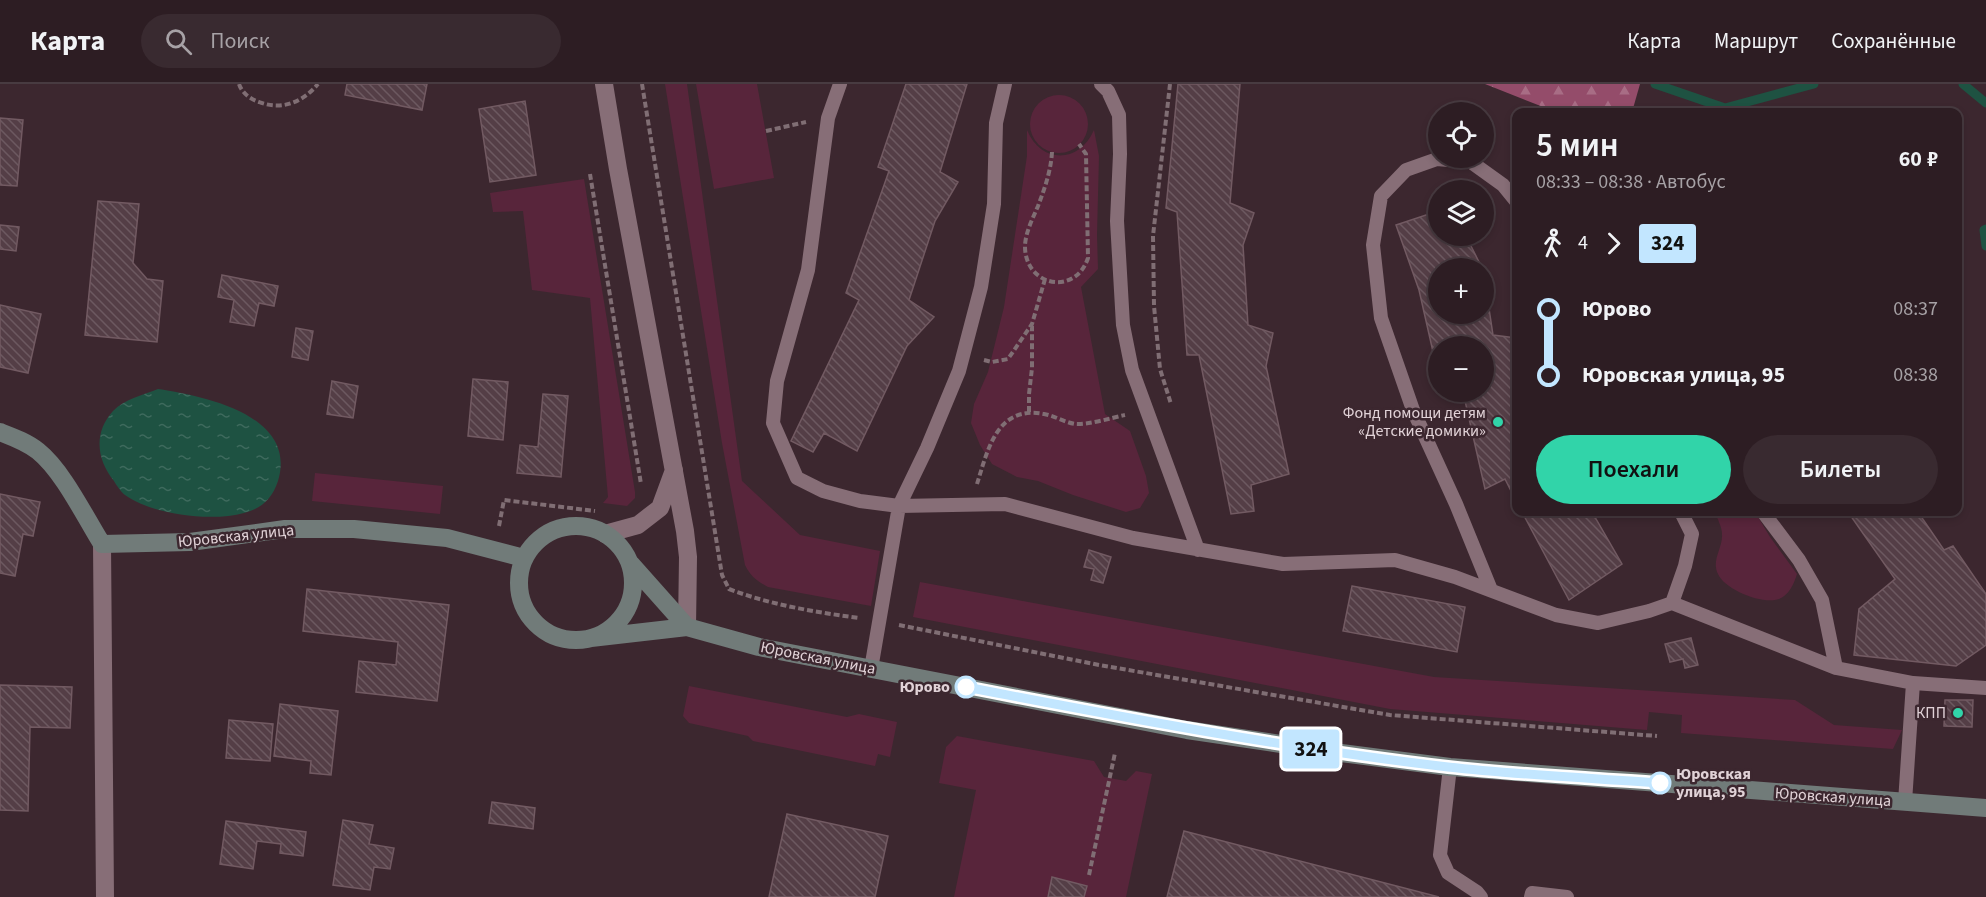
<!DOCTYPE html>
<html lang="ru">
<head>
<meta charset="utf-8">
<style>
  body { margin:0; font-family:"Source Sans 3",sans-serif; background:#392a30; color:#f1f3f6; height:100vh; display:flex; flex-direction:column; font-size:22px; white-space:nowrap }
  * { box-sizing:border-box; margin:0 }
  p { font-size:20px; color:#a7a2a6 }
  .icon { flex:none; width:33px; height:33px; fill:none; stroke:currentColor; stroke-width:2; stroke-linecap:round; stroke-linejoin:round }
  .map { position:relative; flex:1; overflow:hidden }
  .drawer { position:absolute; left:1512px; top:24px; width:450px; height:408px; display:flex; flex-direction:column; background:#2d1d23; border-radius:12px; box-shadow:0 3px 9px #0003,0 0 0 2px #483b41 }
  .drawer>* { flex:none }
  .badge { padding:0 12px; border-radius:4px; font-size:21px; line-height:39px }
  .buttons { position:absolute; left:1428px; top:18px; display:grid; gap:12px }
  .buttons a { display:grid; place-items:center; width:66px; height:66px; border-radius:50%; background:#2d1d23; box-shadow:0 3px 9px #0003,0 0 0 2px #483b41; font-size:30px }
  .map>.badge { position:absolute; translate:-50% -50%; box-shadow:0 0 0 3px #fff }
  .legs { display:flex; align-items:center; gap:9px; height:66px; padding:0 24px; font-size:20px }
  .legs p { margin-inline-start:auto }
  .overview { display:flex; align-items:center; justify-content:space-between; height:102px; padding:0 24px }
  h1 { font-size:33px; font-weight:600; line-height:45px }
  .action { display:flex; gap:12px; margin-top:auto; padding:12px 24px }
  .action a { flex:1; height:69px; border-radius:36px; background:#31d4a9; color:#111; font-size:24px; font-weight:600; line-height:69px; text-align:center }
  .action a+a { background:#392a30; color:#f1f3f6 }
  ul { padding:0 24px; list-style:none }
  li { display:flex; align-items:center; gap:21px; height:66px; font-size:22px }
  li i { display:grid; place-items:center; width:9px; height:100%; margin:0 8px; background:currentColor }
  li i::after { content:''; width:15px; height:15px; margin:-8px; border:4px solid; border-radius:50%; background:#2d1d23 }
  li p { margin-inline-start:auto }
  li:first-child i { background:linear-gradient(#0000 50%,currentColor 0) }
  li:last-child i { background:linear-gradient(currentColor 50%,#0000 0) }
  header { display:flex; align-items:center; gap:36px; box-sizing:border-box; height:84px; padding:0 30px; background:#2d1d23; border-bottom:2px solid #483b41 }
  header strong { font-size:28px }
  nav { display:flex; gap:33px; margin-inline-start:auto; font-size:21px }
  .search { width:420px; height:54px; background:#392a30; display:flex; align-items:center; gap:15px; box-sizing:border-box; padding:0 21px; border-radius:33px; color:#a7a2a6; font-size:22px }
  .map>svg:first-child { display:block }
</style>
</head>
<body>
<header>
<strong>Карта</strong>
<div class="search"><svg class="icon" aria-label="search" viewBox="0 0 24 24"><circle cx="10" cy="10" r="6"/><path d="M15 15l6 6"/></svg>Поиск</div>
<nav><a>Карта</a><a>Маршрут</a><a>Сохранённые</a></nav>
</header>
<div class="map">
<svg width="1986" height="813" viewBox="0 0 1986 813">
  <defs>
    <pattern id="forest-firs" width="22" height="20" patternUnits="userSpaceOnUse" patternTransform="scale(1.5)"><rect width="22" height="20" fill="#944c6a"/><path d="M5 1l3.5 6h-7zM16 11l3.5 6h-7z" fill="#a86d85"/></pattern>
    <pattern id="water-ripples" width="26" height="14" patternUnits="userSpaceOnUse" patternTransform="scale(1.5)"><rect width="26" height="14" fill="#1e5242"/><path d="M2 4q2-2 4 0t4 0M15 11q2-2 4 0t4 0" fill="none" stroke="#3e6a5d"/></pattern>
    <pattern id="building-back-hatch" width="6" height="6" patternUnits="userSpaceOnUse" patternTransform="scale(1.5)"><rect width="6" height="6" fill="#543e46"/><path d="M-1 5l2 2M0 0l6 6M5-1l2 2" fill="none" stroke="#6c5960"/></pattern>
  </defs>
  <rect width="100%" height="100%" fill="#3c272f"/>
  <!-- green -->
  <path fill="#58253b" d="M665,0h22l55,397 58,54 80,16 -9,55 -103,-19c-11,-6 -17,-10 -23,-22l-23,-122z
    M696,0h61l17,94 -60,11z
    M1030 40a29 29 0 1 1 58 0a29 29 0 1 1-58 0Z
    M1027,46c14,34 52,34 67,0l5,26 -2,79 1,34 -17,18 24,127 25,17 16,45 3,17 -9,15 -14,4 -53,-17 -35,-14 -21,-4 -25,-13 -12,-19 -9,-22 3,-19 14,-32 16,-65 23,-151z
    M584,95l51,313v6l-8,8 -24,-3 5,-6 -18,-199 -58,-8 -9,-79 -30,1 -3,-19z
    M315,389l128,13 -3,28 -128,-13z
    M1715,428h40l15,25 27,37c-3,10 -8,21 -18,25 -16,6 -54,-9 -61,-25 -7,-14 5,-26 4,-40 0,-7 -5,-16 -7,-22z
    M920,498l514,95 361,23 39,25 68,5 -9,19 -212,-16 1,-18 -33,-3 -2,18 -257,-21 -477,-92z
    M689,602l158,31 12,-3 38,8 -7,35 -12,-3 -3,12 -122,-25 -5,-5 -59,-13 -6,-7z
    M957,652l137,25 10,16 22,4 10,-10 16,3 -26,123h-172l22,-107 -37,-7 7,-36z"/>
  <!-- forest -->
  <path fill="url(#forest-firs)" d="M1485,0h155l-8,28h-76z"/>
  <!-- water -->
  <path fill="url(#water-ripples)" d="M158,305c46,7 140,26 120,92 -6,18 -16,27 -34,32 -33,9 -91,2 -119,-18 -4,-3 -8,-9 -11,-14 -17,-21 -21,-48 -1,-70 12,-12 30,-16 45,-22z"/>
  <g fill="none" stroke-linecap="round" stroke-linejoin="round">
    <!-- stream -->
    <path stroke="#1e5242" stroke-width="9" d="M1655,0l70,24 89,-24
      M1963,0l23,19
      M1986,145l-2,1 2,16"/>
  </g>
  <!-- building -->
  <path fill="url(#building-back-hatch)" stroke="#725a62" stroke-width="1.5" d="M347,0h80l-5,26 -77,-15z
    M906,0h61l-27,88 18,10 -23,39 -26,79 25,17 -27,29 -50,105 -33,-18 -11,19 -22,-11 68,-141 -13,-7 43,-122 -11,-4z
    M1178,0h62l-10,119 24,10 -11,32 5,80 25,8 -7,33 23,108 -38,11 3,26 -23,3 -32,-159h-12l-10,-143 -11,-4z
    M525,17l11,74 -46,7 -11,-73z
    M0,34l23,2 -6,66 -17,-1z
    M98,117l41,3 -6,59 14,16 16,2 -6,61 -72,-7z
    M1438,127v25h28l16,32h-44v46h46v-39l9,60 23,3v163l-11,-22 -20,10 -22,-97h21v-46h-46v19h-2l-17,-75 -23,-65z
    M0,141l19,2 -3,24 -16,-2z
    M222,191l56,11 -4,20 -15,-3 -5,23 -24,-4 4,-22 -16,-3z
    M0,221l41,9 -13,59 -28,-6z
    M296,244l17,3 -5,29 -16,-3z
    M473,295l35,3 -5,58 -35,-4z
    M332,297l26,5 -5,32 -26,-4z
    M543,310l25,2 -7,81 -44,-4 3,-28 18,2z
    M0,410l40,8 -7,34 -10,-2 -8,42 -15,-3z
    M1522,428h70l30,52 -53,36z
    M1848,428h70l26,38 9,-4 33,48v51l-30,21 -102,-11 5,-46 36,-30z
    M1089,466l22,7 -8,26 -12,-3 3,-11 -10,-2z
    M1352,502l113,21 -8,45 -114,-21z
    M307,505l142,16 -12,96 -81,-9 3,-31 37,4 2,-23 -95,-11z
    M1691,554l7,27 -13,3 -2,-9 -13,3 -5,-18z
    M0,601l72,2 -2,41 -40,-1 -2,84 -28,-1z
    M1945,616h28l-1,27 -28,-1z
    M280,620l58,7 -7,64 -21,-2 1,-12 -37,-5z
    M229,636l44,4 -3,37 -44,-3z
    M492,718l43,6 -2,21 -44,-6z
    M787,730l101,22 -13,61h-106z
    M343,736l30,5 -4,19 25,4 -4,21 -16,-2 -4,23 -37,-5z
    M226,737l80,11 -3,24 -23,-3 1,-9 -24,-3 -4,28 -33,-5z
    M1184,747l255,66h-272z
    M1052,793l35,9 -3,11h-36z"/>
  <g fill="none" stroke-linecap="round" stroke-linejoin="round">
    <!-- path -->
    <path stroke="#806e74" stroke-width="4" stroke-dasharray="6 3" stroke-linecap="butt" d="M239,0c3,9 11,15 20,18 23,9 44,0 59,-18
      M642,0l80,491 7,14c42,16 86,23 130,29
      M1170,0l-17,152 1,70 6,63 11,35
      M766,47l40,-9
      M1052,68c-1,18 -7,36 -14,54 -5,12 -12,25 -13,39 -1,41 50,52 63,13l-2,-104 -7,-10
      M590,90l51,310
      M984,276l8,2 16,-3 24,-35 13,-45
      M1029,328v-18l3,-26v-42
      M977,400c11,-35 20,-79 67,-70 11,2 20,8 31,10 13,1 36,-6 50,-9
      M499,442l5,-26 91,11
      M899,541l200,40 291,50 267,21
      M1089,791l26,-122"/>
    <!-- lane -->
    <path stroke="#876e77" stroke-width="14" d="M840,0l-12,34 -20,152 -31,111 -4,42 24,55 26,13 37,10 39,5 106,-2 128,34 150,26 112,-4 60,17 101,38 42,8 51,-12 23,-8 164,65 77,15 73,5
      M1101,0l7,7 11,24 1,39 -3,67 6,104 9,45 66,180
      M1763,428l36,48 23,40 14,68
      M1491,506l-35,-86 -43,-94 -32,-92 -8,-73 8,-49 25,-26 31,-11 34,3 32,23 13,16
      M1672,519l13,-37 7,-32 -11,-22
      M871,585l28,-163 28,-58 32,-77 22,-84 13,-83 2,-81 9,-39
      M1450,683l-10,88 8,18 29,19 4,5
      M1905,718l8,-119
      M1531,813l1,-4 35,4"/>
    <!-- street -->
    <path stroke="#876e77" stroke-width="18" d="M604,0l14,85 67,362 3,26 -1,70
      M605,450l33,-9 22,-17 14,-38
      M102,460l3,353"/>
    <!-- secondary -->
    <path stroke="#717b79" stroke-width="18" d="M0,348c13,5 27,10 38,19 25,20 47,66 64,93l88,-2 95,-13h69l93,9 77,20
      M519 499a57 57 0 1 1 114 0a57 57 0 1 1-114 0Z
      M631,480l56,63
      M591,554l96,-11 72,20 428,83 154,23 109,14 536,41"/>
  </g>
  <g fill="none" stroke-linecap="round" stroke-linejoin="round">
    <defs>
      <path id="line-1" d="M966,603c160,31 320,61 482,80 71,8 142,11 212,16"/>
    </defs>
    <!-- line-1 casing -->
    <use href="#line-1" stroke="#fff" stroke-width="14"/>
    <!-- line-1 -->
    <use href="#line-1" stroke="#c2e6ff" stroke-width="9"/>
  </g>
  <!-- markers -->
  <g fill="#31d4a9" stroke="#3c272f" stroke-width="2">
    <circle cx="1498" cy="338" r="6"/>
    <circle cx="1958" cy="629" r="6"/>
  </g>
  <g fill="#fff" stroke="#c2e6ff" stroke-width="3">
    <circle cx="966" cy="603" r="10"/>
    <circle cx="1660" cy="699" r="10"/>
  </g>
  <g text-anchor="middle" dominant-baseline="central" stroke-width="5" stroke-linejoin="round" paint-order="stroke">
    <!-- poi labels -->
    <g font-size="16" fill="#e1d2d7" stroke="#3c272f" text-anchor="end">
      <text x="1486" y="329">Фонд помощи детям<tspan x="1486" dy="18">«Детские домики»</tspan></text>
      <text x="1946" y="629">КПП</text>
    </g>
    <!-- street labels -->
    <g font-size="16" fill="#e1d2d7" stroke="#3c272f">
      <text transform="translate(236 452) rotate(-6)">Юровская улица</text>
      <text transform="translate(818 574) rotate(11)">Юровская улица</text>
      <text transform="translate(1833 713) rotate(4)">Юровская улица</text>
    </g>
    <!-- stop labels -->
    <g font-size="16" font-weight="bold" fill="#e1d2d7" stroke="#3c272f" text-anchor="end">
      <text x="950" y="603">Юрово</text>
      <text x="1676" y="690" text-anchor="start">Юровская<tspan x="1676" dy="18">улица, 95</tspan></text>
    </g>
  </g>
</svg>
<div class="buttons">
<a><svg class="icon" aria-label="locate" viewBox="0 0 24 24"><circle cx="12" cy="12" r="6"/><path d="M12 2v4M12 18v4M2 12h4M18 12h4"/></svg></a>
<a><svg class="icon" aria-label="layers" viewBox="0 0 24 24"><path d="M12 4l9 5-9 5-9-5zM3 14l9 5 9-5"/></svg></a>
<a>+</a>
<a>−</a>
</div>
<b class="badge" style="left:1311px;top:665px;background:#c2e6ff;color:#111">324</b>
<section class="drawer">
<div class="overview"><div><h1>5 мин</h1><p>08:33 – 08:38 · Автобус</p></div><b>60 ₽</b></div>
<div class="legs"><svg class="icon" aria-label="walk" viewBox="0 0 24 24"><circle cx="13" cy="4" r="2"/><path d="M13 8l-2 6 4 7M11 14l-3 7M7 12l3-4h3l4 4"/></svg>4<svg class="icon" aria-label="forward" viewBox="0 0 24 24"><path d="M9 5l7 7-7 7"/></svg><b class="badge" style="background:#c2e6ff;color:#111">324</b></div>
<ul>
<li><i style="color:#c2e6ff"></i><b>Юрово</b><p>08:37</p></li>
<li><i style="color:#c2e6ff"></i><b>Юровская улица, 95</b><p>08:38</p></li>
</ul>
<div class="action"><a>Поехали</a><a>Билеты</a></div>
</section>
</div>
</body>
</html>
